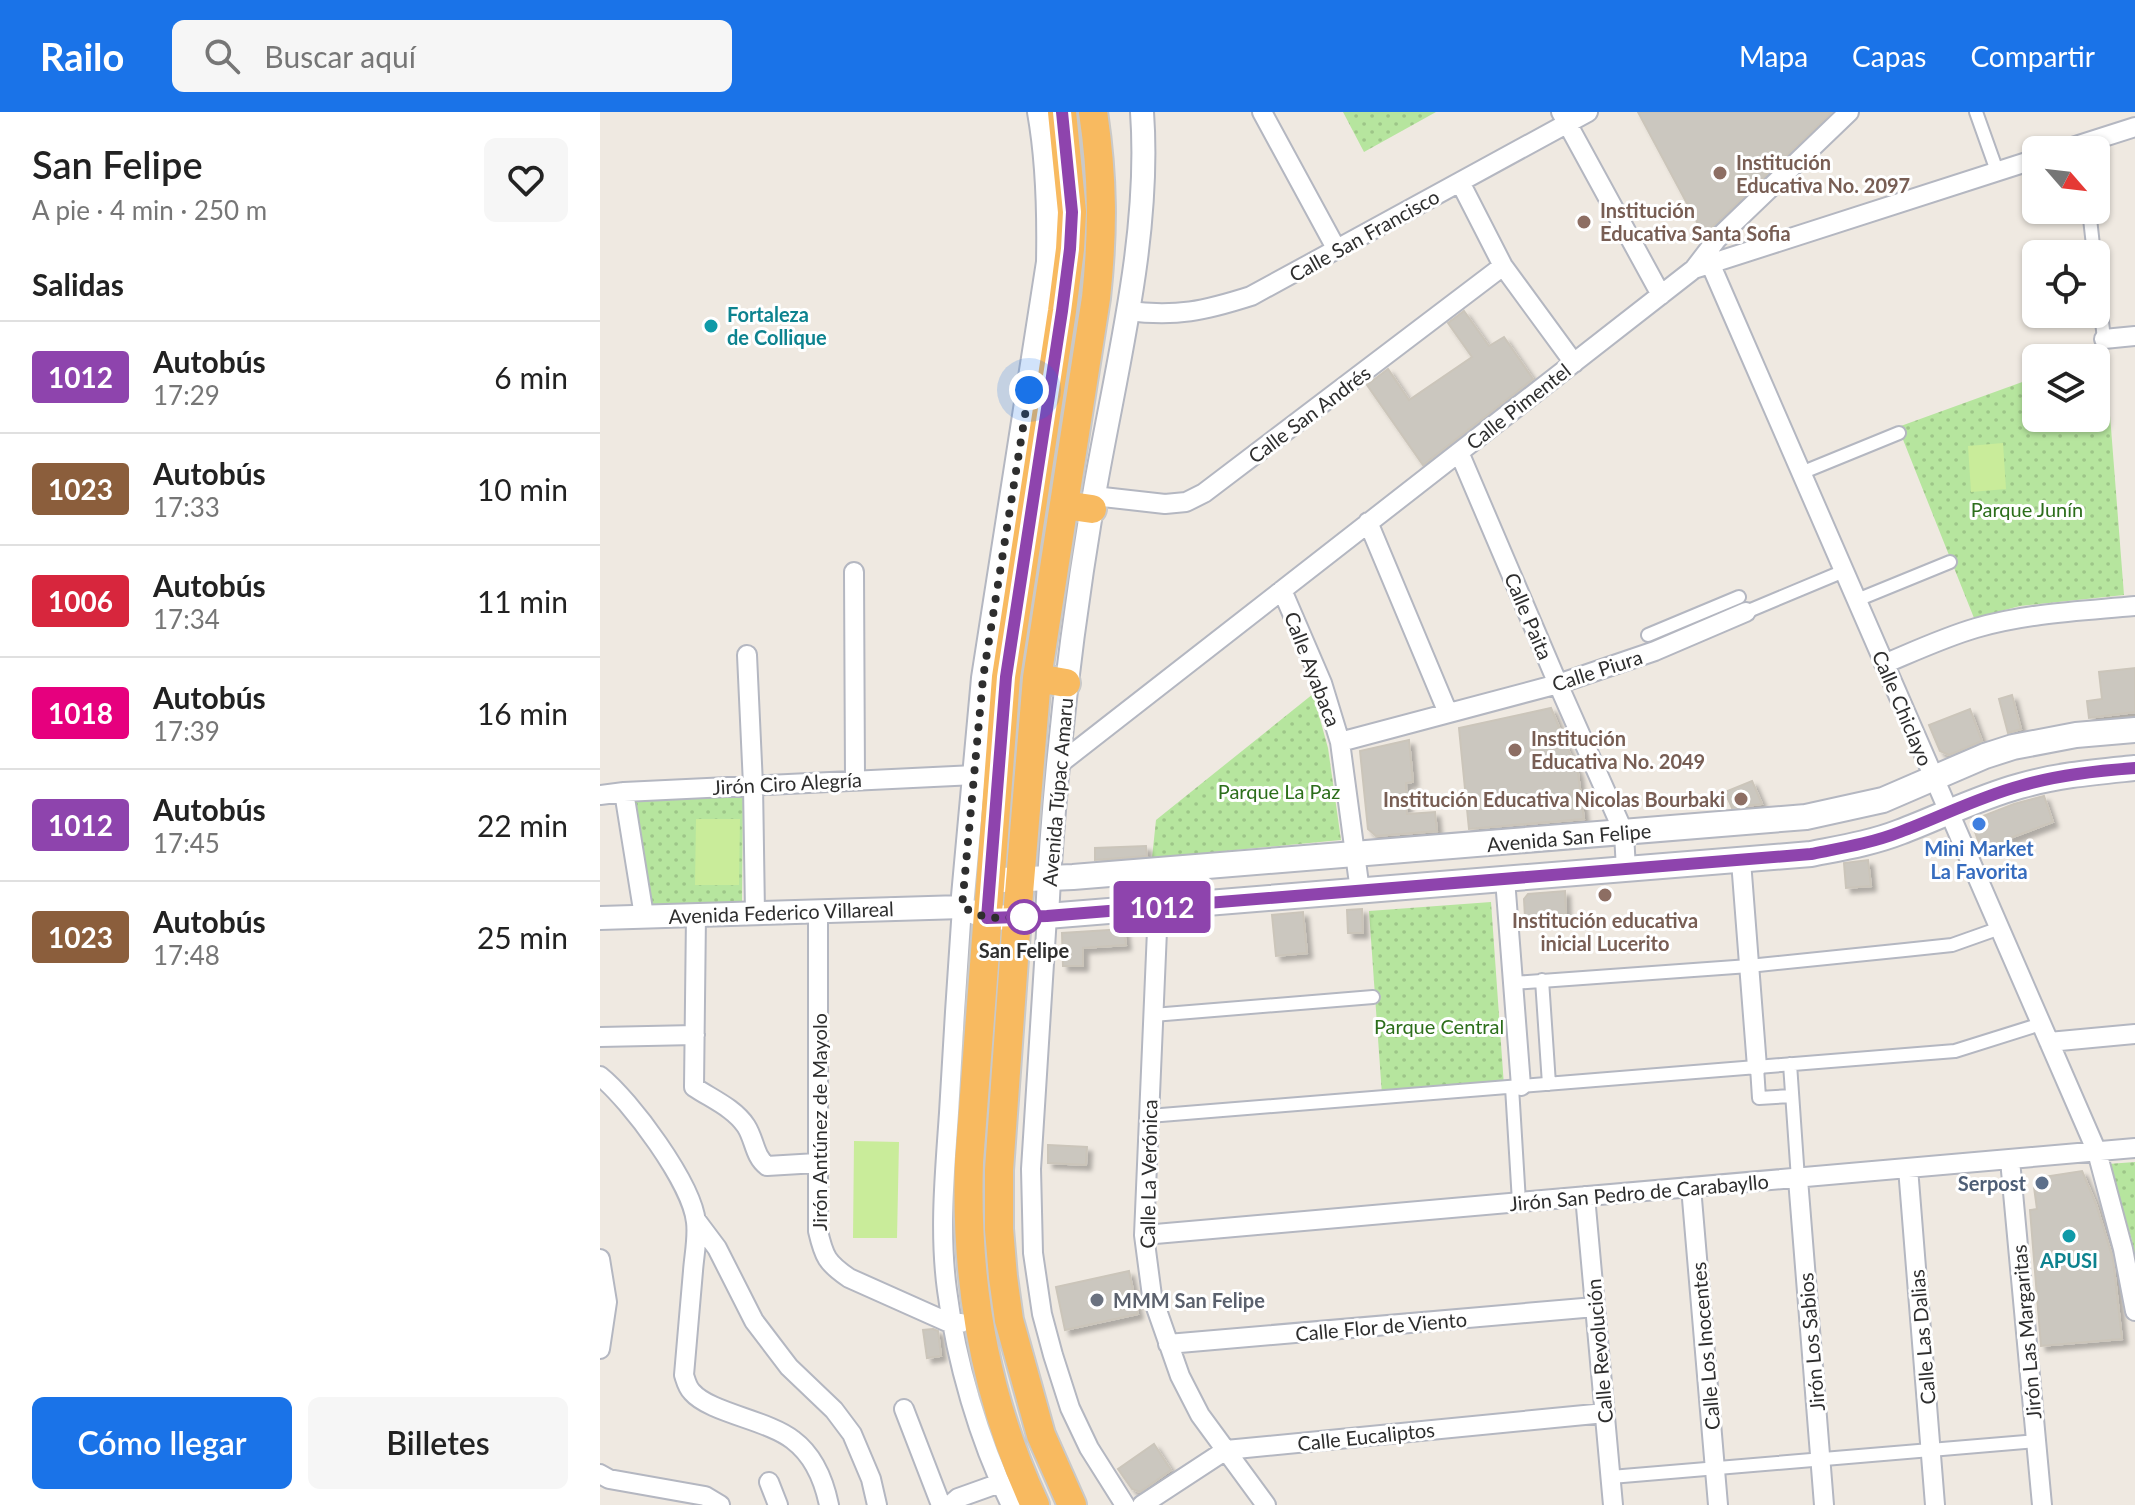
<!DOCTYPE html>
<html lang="es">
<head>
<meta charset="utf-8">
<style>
  body { margin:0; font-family:Lato,sans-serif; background:#f6f6f6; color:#222; height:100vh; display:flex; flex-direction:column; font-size:30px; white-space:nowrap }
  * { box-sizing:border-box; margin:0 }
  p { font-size:26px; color:#767676 }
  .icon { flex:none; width:44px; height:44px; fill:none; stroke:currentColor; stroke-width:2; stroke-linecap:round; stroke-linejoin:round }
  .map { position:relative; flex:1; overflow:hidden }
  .drawer { display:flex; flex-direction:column; background:#fff; width:600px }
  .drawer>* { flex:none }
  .badge { padding:0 16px; border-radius:6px; font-size:28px; line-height:52px }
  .needle { width:52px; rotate:118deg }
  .buttons { position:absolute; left:1422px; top:24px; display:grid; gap:16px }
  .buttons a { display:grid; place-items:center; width:88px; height:88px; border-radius:12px; background:#fff; box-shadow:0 2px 6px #0004; font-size:40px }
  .you { position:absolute; width:40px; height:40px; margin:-20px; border:6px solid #fff; border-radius:50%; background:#1a73e8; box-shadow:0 0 0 12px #1a73e833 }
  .map>.badge { position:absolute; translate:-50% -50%; box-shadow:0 0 0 4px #fff }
  h2 { padding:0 32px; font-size:30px; line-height:72px }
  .round { display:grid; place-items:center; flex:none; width:84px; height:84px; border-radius:12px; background:#f6f6f6 }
  .overview { display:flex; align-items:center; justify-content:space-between; height:136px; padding:0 32px }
  h1 { font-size:38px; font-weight:600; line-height:60px }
  .cta { display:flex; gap:16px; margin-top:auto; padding:16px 32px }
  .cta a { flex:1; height:92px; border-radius:12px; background:#1a73e8; color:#fff; font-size:32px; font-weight:600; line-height:92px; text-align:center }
  .cta a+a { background:#f6f6f6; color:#222 }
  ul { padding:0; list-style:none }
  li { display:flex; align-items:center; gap:24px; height:112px; padding:0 32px; border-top:2px solid #e0e0e0 }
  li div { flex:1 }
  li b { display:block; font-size:30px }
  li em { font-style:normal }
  li .badge { min-width:88px; font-weight:700; text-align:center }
  header { display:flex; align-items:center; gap:48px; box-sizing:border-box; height:112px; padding:0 40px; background:#1a73e8; color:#fff }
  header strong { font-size:38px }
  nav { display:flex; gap:44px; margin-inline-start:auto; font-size:28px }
  .search { width:560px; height:72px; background:#f6f6f6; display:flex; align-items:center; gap:20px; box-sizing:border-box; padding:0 28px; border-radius:12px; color:#767676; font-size:30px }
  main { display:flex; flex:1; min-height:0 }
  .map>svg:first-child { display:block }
</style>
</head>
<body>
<header>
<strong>Railo</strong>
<div class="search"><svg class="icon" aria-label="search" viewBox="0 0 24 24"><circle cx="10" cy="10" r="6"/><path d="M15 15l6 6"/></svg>Buscar aquí</div>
<nav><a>Mapa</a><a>Capas</a><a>Compartir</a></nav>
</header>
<main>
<section class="drawer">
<div class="overview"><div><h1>San Felipe</h1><p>A pie · 4 min · 250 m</p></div><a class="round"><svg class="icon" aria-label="heart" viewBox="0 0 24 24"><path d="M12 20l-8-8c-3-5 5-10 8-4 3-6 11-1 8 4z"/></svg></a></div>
<h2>Salidas</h2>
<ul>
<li><span class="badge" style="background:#8e44ad;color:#fff">1012</span><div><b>Autobús</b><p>17:29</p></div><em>6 min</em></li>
<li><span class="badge" style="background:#8b5e3c;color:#fff">1023</span><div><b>Autobús</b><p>17:33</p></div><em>10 min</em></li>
<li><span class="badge" style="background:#d7263d;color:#fff">1006</span><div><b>Autobús</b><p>17:34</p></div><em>11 min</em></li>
<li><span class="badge" style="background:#e6007e;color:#fff">1018</span><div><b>Autobús</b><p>17:39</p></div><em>16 min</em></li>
<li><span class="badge" style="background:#8e44ad;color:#fff">1012</span><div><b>Autobús</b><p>17:45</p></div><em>22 min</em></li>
<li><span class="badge" style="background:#8b5e3c;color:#fff">1023</span><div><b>Autobús</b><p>17:48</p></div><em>25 min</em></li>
</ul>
<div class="cta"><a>Cómo llegar</a><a>Billetes</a></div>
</section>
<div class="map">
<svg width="1535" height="1393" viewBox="0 0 1535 1393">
  <defs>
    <pattern id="park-dots" width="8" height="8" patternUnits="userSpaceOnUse" patternTransform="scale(2)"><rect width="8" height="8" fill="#b6e59e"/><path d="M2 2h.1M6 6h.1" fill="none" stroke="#9dc588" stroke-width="1.8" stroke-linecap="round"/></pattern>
    <filter id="shadow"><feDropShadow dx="5" dy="5" stdDeviation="2" flood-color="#0004"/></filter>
  </defs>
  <rect width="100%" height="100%" fill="#efe9e1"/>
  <!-- park -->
  <path fill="url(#park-dots)" d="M743,0h93l-72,40z
    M1505,239l19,244 -104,11 -46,12 -76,-191 138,-50v41h60v-60h-9z
    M713,582l15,54 13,92 -189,18 4,-38z
    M143,682l-1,111 -91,4 -18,-109z
    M891,790l13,184 -122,9 -13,-184z
    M1535,1050v98l-3,-20 -24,-76z"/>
  <!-- pitch -->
  <path fill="#c9ec9a" d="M1403,331l3,46 -35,3 -3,-46z
    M96,707h44l-1,66h-44z
    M254,1029l45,1 -2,96h-44z"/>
  <!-- building -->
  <path fill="#cbc7bf" stroke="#cbc5ba" stroke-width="2" filter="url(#shadow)" d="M1038,0h194l-128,123z
    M864,199l25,35 15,-9 29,42 -110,86 -56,-80 21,-16 21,31 63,-43 -24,-34z
    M1535,556v44l-46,6 -2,-17 15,-2 -3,-27z
    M1412,583l9,34 -13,4 -9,-34z
    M951,596l27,65 6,46 -115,10 -10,-101z
    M1370,597l12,32 -33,14 -9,-4 -11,-26z
    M809,628l4,42 -7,1 1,31 28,-2 2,19 -61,5 -8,-7 -8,-78z
    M1152,669l10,23 -30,4 -7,-16z
    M1444,684l9,26 -72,27 -8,-23 5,-8 36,-14z
    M546,734l1,10 -52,4v-12z
    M1268,748l3,26 -25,2 -2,-25z
    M965,779l1,23 -41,3 -1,-18 4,-5z
    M762,797l1,24h-15l-1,-23z
    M703,800l4,41 -31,3 -4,-41z
    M524,817l2,16 -43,3v18h-20l-1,-33z
    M448,1033l39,2 -1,18 -38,-2z
    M1482,1059l14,33 17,55 9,80 -81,7 -11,-136 7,-1 -3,-22 2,-4 8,-6z
    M529,1159l9,43 -73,16 -9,-43z
    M333,1217l5,2 3,25 -14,2 -4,-28z
    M554,1332l17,26 -31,22 -8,-3 -14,-20z"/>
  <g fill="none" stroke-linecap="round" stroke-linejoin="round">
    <defs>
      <path id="pedestrian" d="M1376,0l21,59
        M1489,98l5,44
        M1496,157l8,70
        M1201,361l98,-40
        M1257,488l93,-38
        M1146,500l98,-41
        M1048,523l91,-38
        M942,868l7,104
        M913,871l236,-17 156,-16 47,-5 48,-17
        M553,903l220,-18
        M1190,952l8,115
        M1157,955l2,31 33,-2
        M912,975l7,115
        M549,1004l806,-65 86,-27
        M1011,1365l425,-36"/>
      <path id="minor" d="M662,0l75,138
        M961,0l100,183
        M1463,38l72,-23
        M860,70l43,84 71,97
        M1110,151l387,889 26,97 12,62
        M1094,157l23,-30 132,-127
        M527,199c50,6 77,0 124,-15l337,-184
        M1504,227l31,-3
        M859,340l99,232 66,149 2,37
        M494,384l71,8 21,-2 18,-9 299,-227
        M768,410l80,191
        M254,460l1,208
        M682,478l40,93 18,59 20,149
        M147,543l6,130 2,128
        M1284,552c31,-13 61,-27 92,-36 52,-15 106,-17 159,-22
        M740,630l218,-58 97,-33 91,-39
        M458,653l636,-496 342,-110
        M24,680l20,124
        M0,683l24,-3 351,-17
        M1141,749l16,206
        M905,767l16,207
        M362,795c-5,69 -9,137 -13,206 -4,59 -10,118 -2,177 9,71 32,151 64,215
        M558,795l-14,328 8,61 28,80 20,39 66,90
        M218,798v321c6,26 9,32 31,47l103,46 9,-1
        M96,803l-2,172c18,12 40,21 52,39 9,14 8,30 21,40l50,-3
        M447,804l-16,253 2,84 9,61 11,41 17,53 19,40 36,57
        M0,925l95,-2
        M1449,930l86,-8
        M0,964c30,24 92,107 96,146 2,16 -2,34 -3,49 -3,35 -6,69 -9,104 2,6 3,12 8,17 18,21 76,28 101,48 20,15 31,41 36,65
        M1410,1048l32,345
        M1308,1056l27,337
        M1198,1067l26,326
        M1091,1075l27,318
        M985,1084l28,309
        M96,1108l21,28 37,73 35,46 45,43 18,24 19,45 6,26
        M544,1123l991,-87
        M0,1147l7,43 -7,47
        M568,1232l427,-37
        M304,1297l37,96
        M0,1362l9,5 96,17 15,9
        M169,1370l9,23
        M350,1393l8,-7 42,-15
        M542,1393l84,-55 379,-37"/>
      <path id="tertiary" d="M362,795l21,-229 65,-416c1,-51 0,-100 -9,-150
        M447,804c7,-143 24,-286 48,-427 21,-121 56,-253 47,-377
        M0,806l362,-11 13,6"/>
      <path id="secondary" d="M402,768l71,-3 733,-60 77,-17 102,-44 28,-9 63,-12 59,-5
        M387,806l60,-2 764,-62c30,-6 61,-11 89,-22 40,-15 79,-35 120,-46 38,-11 76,-14 115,-18"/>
      <path id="trunk" d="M464,393l28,4
        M437,566l29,5
        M435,1393c-50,-108 -70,-225 -66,-343l37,-485 56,-366 8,-62 2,-37 -10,-100
        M472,1393l-31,-70 -32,-115 -6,-43 -4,-48v-59l18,-253 20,-239 59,-380c7,-65 7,-120 -3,-186"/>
    </defs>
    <!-- pedestrian casing -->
    <use href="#pedestrian" stroke="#b4b7c1" stroke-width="16"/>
    <!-- minor casing -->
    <use href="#minor" stroke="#b4b7c1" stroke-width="22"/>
    <!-- tertiary casing -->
    <use href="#tertiary" stroke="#b4b7c1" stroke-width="26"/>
    <!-- secondary casing -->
    <use href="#secondary" stroke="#b4b7c1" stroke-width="28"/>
    <!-- trunk casing -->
    <use href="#trunk" stroke="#c9c9c9" stroke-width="32"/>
    <!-- pedestrian -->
    <use href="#pedestrian" stroke="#fff" stroke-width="12"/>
    <!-- minor -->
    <use href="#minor" stroke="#fff" stroke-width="18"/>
    <!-- tertiary -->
    <use href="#tertiary" stroke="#fff" stroke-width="22"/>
    <!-- secondary -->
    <use href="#secondary" stroke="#fff" stroke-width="24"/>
    <!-- trunk -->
    <use href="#trunk" stroke="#f8ba60" stroke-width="28"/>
  </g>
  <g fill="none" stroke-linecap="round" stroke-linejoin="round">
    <defs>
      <path id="line" d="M462,0l10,100 -2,37 -8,62 -56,366 -19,241 60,-2 764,-62c30,-6 61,-11 89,-22 40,-15 79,-35 120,-46 38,-11 76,-15 115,-18"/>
    </defs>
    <!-- line casing -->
    <use href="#line" stroke="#fff" stroke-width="18"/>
    <!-- line -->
    <use href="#line" stroke="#8e44ad" stroke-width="12"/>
    <!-- walk -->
    <path stroke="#2e2e2e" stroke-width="8" stroke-dasharray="0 14.4" d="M424,805l-37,1 -25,-11 21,-229 46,-288"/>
  </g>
  <!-- markers -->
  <g fill="#8d6e63" stroke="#fff" stroke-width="3">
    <circle cx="1120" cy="61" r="8"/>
    <circle cx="984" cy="110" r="8"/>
    <circle cx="915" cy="638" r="8"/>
    <circle cx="1141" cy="687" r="8"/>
    <circle cx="1005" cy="783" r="8"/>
  </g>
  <g fill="#0f9aa8" stroke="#fff" stroke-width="3">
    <circle cx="111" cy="214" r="8"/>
    <circle cx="1469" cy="1124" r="8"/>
  </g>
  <circle fill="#3f7fe0" stroke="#fff" stroke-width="3" cx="1379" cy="712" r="8"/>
  <circle fill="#fff" stroke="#8e44ad" stroke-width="4" cx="424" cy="805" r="16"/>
  <circle fill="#5c6f8a" stroke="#fff" stroke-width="3" cx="1442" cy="1071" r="8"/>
  <circle fill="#6b7280" stroke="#fff" stroke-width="3" cx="497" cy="1188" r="8"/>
  <g text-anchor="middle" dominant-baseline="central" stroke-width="6" stroke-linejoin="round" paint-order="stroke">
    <!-- education labels -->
    <g font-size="20" font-weight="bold" fill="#785e54" stroke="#fff" text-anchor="start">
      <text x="1136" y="50">Institución<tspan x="1136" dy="23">Educativa No. 2097</tspan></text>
      <text x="1000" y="98">Institución<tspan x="1000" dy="23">Educativa Santa Sofia</tspan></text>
      <text x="931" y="626">Institución<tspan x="931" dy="23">Educativa No. 2049</tspan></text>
      <text x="1125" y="687" text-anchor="end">Institución Educativa Nicolas Bourbaki</text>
      <text x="1005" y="808" text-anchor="middle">Institución educativa<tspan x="1005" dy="23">inicial Lucerito</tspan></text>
    </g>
    <!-- street labels -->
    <g font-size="20" fill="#2e2e2e" stroke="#fff">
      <text transform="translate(764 123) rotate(-29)">Calle San Francisco</text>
      <text transform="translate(918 294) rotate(-38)">Calle Pimentel</text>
      <text transform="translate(709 302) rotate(-37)">Calle San Andrés</text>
      <text transform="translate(929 504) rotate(67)">Calle Paita</text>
      <text transform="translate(713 557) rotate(69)">Calle Ayabaca</text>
      <text transform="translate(997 558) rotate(-18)">Calle Piura</text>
      <text transform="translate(1303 596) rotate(67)">Calle Chiclayo</text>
      <text transform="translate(187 671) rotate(-3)">Jirón Ciro Alegría</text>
      <text transform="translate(457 680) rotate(-85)">Avenida Túpac Amaru</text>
      <text transform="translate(969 725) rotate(-5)">Avenida San Felipe</text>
      <text transform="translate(181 800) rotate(-2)">Avenida Federico Villareal</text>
      <text transform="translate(219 1010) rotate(-90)">Jirón Antúnez de Mayolo</text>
      <text transform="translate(548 1062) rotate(-89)">Calle La Verónica</text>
      <text transform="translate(1039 1080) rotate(-5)">Jirón San Pedro de Carabayllo</text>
      <text transform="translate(781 1214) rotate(-5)">Calle Flor de Viento</text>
      <text transform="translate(1426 1220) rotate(-95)">Jirón Las Margaritas</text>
      <text transform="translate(1322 1225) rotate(-95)">Calle Las Dalias</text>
      <text transform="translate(1211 1230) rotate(-95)">Jirón Los Sabios</text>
      <text transform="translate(1105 1234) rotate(-95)">Calle Los Inocentes</text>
      <text transform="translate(999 1239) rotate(-95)">Calle Revolución</text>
      <text transform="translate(766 1324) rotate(-6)">Calle Eucaliptos</text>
    </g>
    <!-- culture labels -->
    <g font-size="20" font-weight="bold" fill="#0d838f" stroke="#fff" text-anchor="start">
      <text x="127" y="202">Fortaleza<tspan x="127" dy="23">de Collique</tspan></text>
      <text x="1469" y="1148" text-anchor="middle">APUSI</text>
    </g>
    <!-- park labels -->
    <g font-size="20" fill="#2c6e1b" stroke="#fff">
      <text x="1427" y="397">Parque Junín</text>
      <text x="679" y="679">Parque La Paz</text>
      <text x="839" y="914">Parque Central</text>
    </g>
    <!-- shop labels -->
    <g font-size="20" font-weight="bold" fill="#366cbe" stroke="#fff">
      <text x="1379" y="736">Mini Market<tspan x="1379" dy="23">La Favorita</tspan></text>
    </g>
    <!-- stop labels -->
    <g font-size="20" font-weight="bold" fill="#2e2e2e" stroke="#fff">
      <text x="424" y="838">San Felipe</text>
    </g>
    <!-- service labels -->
    <g font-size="20" font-weight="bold" fill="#4e5e75" stroke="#fff" text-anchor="end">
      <text x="1426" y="1071">Serpost</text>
    </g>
    <!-- worship labels -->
    <g font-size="20" font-weight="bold" fill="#5b616d" stroke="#fff" text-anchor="start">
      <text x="513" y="1188">MMM San Felipe</text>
    </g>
  </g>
</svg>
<div class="buttons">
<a><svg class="needle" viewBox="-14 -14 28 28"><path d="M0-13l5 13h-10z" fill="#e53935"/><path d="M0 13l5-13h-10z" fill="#767676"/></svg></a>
<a><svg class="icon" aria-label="locate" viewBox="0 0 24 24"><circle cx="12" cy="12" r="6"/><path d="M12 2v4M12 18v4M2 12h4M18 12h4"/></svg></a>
<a><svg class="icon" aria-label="layers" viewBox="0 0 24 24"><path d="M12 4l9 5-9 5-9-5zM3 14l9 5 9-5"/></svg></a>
</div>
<div class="you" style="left:429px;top:278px"></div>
<b class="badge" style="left:562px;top:795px;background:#8e44ad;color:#fff">1012</b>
</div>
</main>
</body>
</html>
